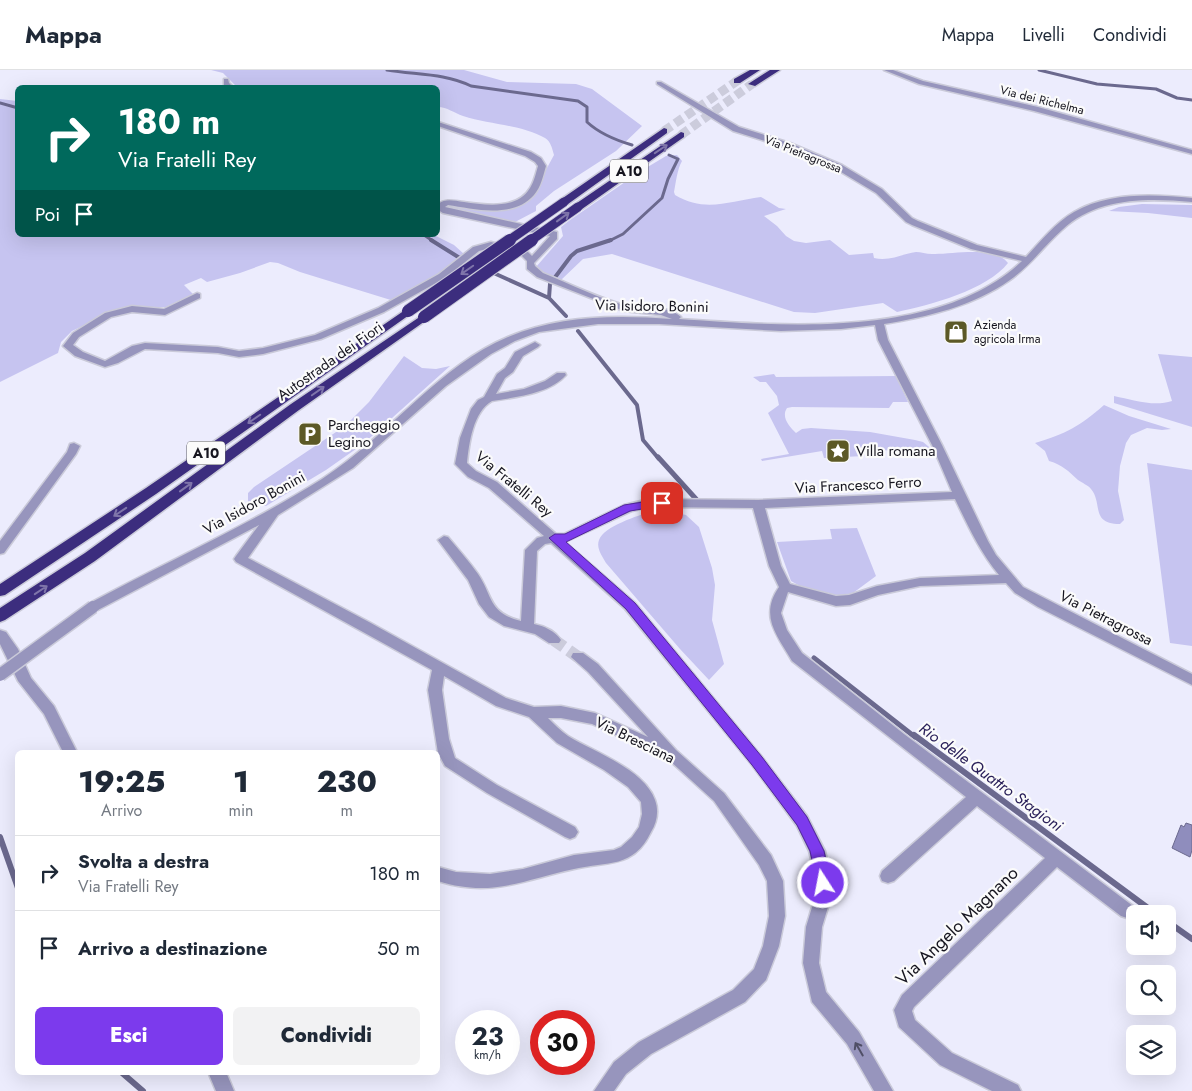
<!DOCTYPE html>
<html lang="it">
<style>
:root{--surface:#fff;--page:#f2f2f3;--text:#1f2937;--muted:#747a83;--line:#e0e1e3;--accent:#7c3aed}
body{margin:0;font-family:Jost,sans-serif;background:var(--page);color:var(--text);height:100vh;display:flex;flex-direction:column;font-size:19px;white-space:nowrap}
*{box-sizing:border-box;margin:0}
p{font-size:16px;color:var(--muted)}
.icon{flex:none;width:28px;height:28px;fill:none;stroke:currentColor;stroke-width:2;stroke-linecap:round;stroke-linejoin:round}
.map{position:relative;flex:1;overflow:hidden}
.panel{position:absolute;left:15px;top:680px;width:425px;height:325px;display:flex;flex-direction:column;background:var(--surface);border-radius:8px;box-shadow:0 5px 20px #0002}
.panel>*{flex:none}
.hud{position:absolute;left:15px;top:15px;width:425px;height:152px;border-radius:8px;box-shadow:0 5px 20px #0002;background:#00695c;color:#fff;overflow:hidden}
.buttons{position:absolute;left:1126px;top:835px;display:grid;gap:10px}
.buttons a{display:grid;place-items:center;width:50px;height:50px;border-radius:8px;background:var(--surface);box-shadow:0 5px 20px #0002;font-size:25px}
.speed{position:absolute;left:455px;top:940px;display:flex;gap:10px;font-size:25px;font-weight:700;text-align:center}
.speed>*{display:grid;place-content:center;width:65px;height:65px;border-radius:50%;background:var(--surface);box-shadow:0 5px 20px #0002;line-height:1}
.speed small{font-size:12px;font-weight:400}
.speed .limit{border:8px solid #d22;background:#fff;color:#111}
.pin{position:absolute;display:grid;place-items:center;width:42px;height:42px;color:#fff;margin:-21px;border-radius:10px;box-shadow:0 2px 8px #0006}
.me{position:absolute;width:55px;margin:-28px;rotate:349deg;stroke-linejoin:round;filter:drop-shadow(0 0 4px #0008)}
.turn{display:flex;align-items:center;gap:18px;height:105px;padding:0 20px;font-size:22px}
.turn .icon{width:65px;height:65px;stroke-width:2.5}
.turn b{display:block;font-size:35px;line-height:42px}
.then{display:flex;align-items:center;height:48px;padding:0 20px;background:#0003;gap:10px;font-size:19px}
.eta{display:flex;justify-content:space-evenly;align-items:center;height:85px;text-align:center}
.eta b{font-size:30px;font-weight:800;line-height:35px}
.cta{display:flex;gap:10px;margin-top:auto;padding:10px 20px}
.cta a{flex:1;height:58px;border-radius:8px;background:var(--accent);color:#fff;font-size:20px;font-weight:800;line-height:58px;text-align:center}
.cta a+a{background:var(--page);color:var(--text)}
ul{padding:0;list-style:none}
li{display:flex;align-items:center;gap:15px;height:75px;padding:0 20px;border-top:1px solid var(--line)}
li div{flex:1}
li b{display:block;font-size:19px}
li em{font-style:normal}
header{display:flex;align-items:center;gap:30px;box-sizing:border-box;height:70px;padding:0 25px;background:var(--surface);border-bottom:1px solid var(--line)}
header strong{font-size:24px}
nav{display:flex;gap:28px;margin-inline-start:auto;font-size:18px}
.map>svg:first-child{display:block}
.green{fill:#c6c4f0}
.water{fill:#8f8dbd;stroke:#6b698e}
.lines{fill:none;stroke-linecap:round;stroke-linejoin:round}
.stream-far3{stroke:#6b698e;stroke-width:3}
.stream-far2{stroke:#6b698e;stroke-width:4}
.stream-far1{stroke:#6b698e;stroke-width:5}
.stream{stroke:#6b698e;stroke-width:6}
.minor-tunnel{stroke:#ccccdc;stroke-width:12;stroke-dasharray:12 6;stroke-linecap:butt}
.highway-tunnel{stroke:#ccccdc;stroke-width:9;stroke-dasharray:9 4.5;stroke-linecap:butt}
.minor-casing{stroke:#cacad9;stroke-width:3}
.highway-casing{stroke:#cacad9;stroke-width:3}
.minor{fill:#9795bd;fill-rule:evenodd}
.highway{fill:#3c2d7e;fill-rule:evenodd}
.minor-bridge-casing{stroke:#cacad9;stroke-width:15;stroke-linecap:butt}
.highway-bridge-far1-casing{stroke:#cacad9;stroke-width:11;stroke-linecap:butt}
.highway-bridge-casing{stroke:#cacad9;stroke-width:14;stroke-linecap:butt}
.minor-bridge{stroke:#9795bd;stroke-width:12}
.highway-bridge-far1{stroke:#3c2d7e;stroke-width:9}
.highway-bridge{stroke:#3c2d7e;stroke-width:12}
.oneway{stroke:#7f75aa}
.oneway2{stroke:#504f66}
.route{fill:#7c3aed;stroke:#51269a}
.labels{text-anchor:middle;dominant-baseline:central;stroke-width:4.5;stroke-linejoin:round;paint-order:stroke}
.far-street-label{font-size:12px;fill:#16151f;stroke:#fbfbfb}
.far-poi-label{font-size:12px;fill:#16151f;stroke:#fbfbfb;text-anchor:start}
.shield{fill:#fbfbfb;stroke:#5b5a61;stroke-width:1}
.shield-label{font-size:14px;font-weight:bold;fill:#16151f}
.street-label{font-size:15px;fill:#16151f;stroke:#fbfbfb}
.poi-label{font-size:15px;fill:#16151f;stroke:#fbfbfb;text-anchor:start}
.water-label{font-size:16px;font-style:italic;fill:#2a205a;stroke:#fbfbfb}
.near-street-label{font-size:18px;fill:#16151f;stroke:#fbfbfb}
</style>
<header>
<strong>Mappa</strong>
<nav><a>Mappa</a><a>Livelli</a><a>Condividi</a></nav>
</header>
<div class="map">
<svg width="1192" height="1021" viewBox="0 0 1192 1021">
<rect width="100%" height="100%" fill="#ececfd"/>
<!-- green -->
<path class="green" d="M211 0H464L507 12 576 14 592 19 642 56 616 81 554 121 536 136V141L515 152 453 140 446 136 451 135 513 138 523 133 534 122 554 85C552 78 551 72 545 68 520 54 490 55 463 46 454 43 447 37 438 37V18L242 17 236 16 223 3Z
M0 29 17 31 18 165H434L454 175 464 184 433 209 394 231 300 202 278 193 270 192 240 203 207 212 201 208 184 215 193 224 166 237H123L72 261 61 272 58 283 0 312Z
M677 85 682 91C677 100 676 112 674 122L675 125C705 143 730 131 761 127L779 138 786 139 764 146 777 156 786 166 794 171 806 173 830 170 849 185 873 183 874 188C889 192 901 184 916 182 921 182 926 184 932 184 951 185 994 175 1008 193 987 220 930 235 897 242L883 233 815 243 794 242 612 184 583 189 561 210 540 202 536 197 563 166 561 157 570 150 641 101 666 86Z
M1142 134 1192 135V148L1148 143 1109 141 1119 137Z
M1158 284 1192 287V357L1114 333V326C1133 330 1154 337 1172 331Z
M404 286 422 298 436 299 450 296 363 374 326 400 266 436H253L248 433V423L254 417 345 356 369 332Z
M774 304 776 307 896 306 908 332H893L889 338 792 337 787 338C781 347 789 356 796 363L802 359 811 358 870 362 915 370 923 372 934 381 863 380 864 386 824 388 822 381 762 391 761 389 789 384 768 343 779 335 777 326 766 312H760L753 307Z
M1104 335 1129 346 1171 359 1162 360 1147 358 1131 365 1126 373 1120 396 1118 421 1124 450 1120 454C1090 454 1103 433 1091 419 1088 415 1082 413 1078 410 1068 401 1063 395 1049 391L1045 381 1035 373C1067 363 1079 357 1104 335Z
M1147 393 1192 400V576L1170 573Z
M652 441 670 442 686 445 699 457 712 498 715 515 712 550 724 594 709 610 680 579 606 493C602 486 596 478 599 470 604 456 638 446 652 441Z
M857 458 876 506 853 523 839 527 800 516 791 511 777 472 832 469 830 459Z"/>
<!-- water -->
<path class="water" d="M1186 753 1192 755V780L1190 787 1172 778 1181 755 1184 757Z"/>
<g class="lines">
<!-- stream-far3 -->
<path class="stream-far3" d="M387 0C416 5 444 3 471 16L578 31 587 37V52C600 64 615 70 632 75
M1039 0 1097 14 1156 19 1177 28 1192 30
M0 33 18 38
M424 165 433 171
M609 171 623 164 662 128 668 109 678 89 669 85"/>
<!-- stream-far2 -->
<path class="stream-far2" d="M431 170 463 190
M476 195 549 228 566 246
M549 228 550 214 571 186 577 181 611 170
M578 261 637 335 643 370 659 389"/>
<!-- stream-far1 -->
<path class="stream-far1" d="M658 387 696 429
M814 588 915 667"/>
<!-- stream -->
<path class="stream" d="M914 665 1156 844
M0 767 18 818
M1168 852 1192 869
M121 1002 143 1021"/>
<!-- minor-tunnel -->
<path class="minor-tunnel" d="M554 570 578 587"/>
<!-- highway-tunnel -->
<path class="highway-tunnel" d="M664 61 737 11
M681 65 752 14"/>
<!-- minor casing -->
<g class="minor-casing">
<path id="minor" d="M884 0H893L923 11 1038 37 1192 80V84L1034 41 919 14Z
M224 9H228L229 13 234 18H226L224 15Z
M657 12H661L739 57 790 73 842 95 882 119 912 148 918 151 977 175 1026 187C1041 171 1055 153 1074 142 1108 122 1154 124 1192 128V132C1147 128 1097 127 1062 160 1044 176 1030 196 1010 210 974 236 927 247 884 254L888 270 942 375 988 471 996 485 1023 517 1192 604V615L1038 537 1015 523 1006 513 920 516 878 525 850 535 836 536 788 522 781 543 787 560 802 583 904 664 1133 836 1135 841 1133 846 1127 848 1121 846 1057 797 914 937 912 941 915 950 952 983 1018 1015 1021 1021H992L940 995 899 957 894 940 902 925 1045 788 977 736 894 811 888 813 882 811 880 806 882 801 966 727 792 591C777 565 759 546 779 517L769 496 753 438 649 437 632 441 565 472 635 533 762 687 807 746 825 781 830 802 832 824 822 857 819 893 826 922 859 962 893 1021H874L847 974 812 932 803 893 806 857 816 824 814 802 809 781 797 756 752 695 625 539 551 473 545 474 537 481 534 554C544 556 555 561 561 570L559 573H549L535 564 504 556 489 547 479 534 468 510 438 470 444 466 448 467C458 479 469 491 478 504 493 526 488 543 521 551L525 480 537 468 544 466 489 418 468 407 455 394 460 368 471 339 478 330 484 327 497 304 505 298 515 282 535 272 540 275 538 277 523 286 513 302 505 308 496 324 524 319 545 311 557 303H565L566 305C549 324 516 327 492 331 473 342 469 373 467 393L476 401 497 412 556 464H564L624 435 649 429 758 430 952 422 932 375 878 270 875 255 841 259 781 261 659 254H598L539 262 515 271 491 284 446 316 353 398 278 445 248 488 369 552 506 628 534 637 561 636 595 643 648 667 588 602 571 587 573 583H583L598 594 676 680 724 723 771 785 783 811 785 846 779 876 766 910 745 932 651 984 626 1004 614 1021H594L614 992 639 972 733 920 754 899 763 876 769 846 767 811 759 795 714 731 669 690 592 654 561 648H548C554 654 561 661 568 666 594 682 644 699 655 730 659 741 657 752 651 762 633 799 608 791 574 799 523 810 491 828 438 811V797L456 802 490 804 523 799 574 785 614 780 621 777 632 767 639 757 642 744 641 732 628 717 604 700 557 673 529 647 496 636 444 606 442 620 449 669 455 688 497 715 575 757 578 762 575 767 570 769 565 767 487 723 445 696 438 683 428 620 432 600 236 492 234 489 236 486 259 455 98 540H88L87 537 88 534C166 492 247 456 322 409 357 386 387 357 418 329 445 305 474 281 508 267 559 245 617 245 672 249L661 245 624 241 537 207 527 199V191L522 186 491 178 479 181 445 208 384 242 321 269 263 284 239 287 218 283 145 279 118 293 105 297 75 286 63 276 73 263 105 243 132 236 164 239 197 223 200 224V228L165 245 132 242 111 247 79 267 73 275 83 282 105 291 132 276 145 273 218 277 239 281 263 278 315 265 378 238 439 204 473 177 491 172 528 182 532 186 550 166 443 143 438 140V134C446 128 454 131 464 132 485 135 517 140 530 118 534 112 536 103 538 96L535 92 525 86 438 56V52L531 82 541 88 546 96C543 106 541 117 534 125 513 149 474 139 448 135L445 137 557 162V169L534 193 535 196 543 203C570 214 600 229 628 236 645 240 667 234 681 247L679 249C783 256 940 269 1022 191L971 179 912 155 906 152 876 123 836 99 784 77 733 61 657 14ZM955 429C968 456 980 482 999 505L920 508 877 516 849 525 836 526 790 514 781 496 765 438Z
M74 373 80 376 76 384 4 483 0 484V471L67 382 70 374Z
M0 560 6 562 18 579 31 608 54 636 77 682H63L44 644 18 611 0 574Z
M208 1002H226L234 1021H216Z"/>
</g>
<!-- highway casing -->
<g class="highway-casing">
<path id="highway" d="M750 0H760L740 13H734V9Z
M770 0H780L755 16 748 14Z
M664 58 667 59V63L568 134H560V130Z
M681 62 684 63V67L582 139H574V135Z
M408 238 412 239 414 241 412 243 156 424 5 525 0 526V514L146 418Z
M424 244 428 245 430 247 428 249 299 340 95 491 5 550 0 552V538L85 483 291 334Z"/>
</g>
<!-- minor -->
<use href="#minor" class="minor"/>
<!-- highway -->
<use href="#highway" class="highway"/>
<!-- minor-bridge casing -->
<g class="minor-bridge-casing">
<path id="minor-bridge" d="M0 605 93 537"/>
</g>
<!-- highway-bridge-far1 casing -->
<g class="highway-bridge-far1-casing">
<path id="highway-bridge-far1" d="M508 171 564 132
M530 171 578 137"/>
</g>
<!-- highway-bridge casing -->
<g class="highway-bridge-casing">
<path id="highway-bridge" d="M408 241 510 170
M424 247 532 170"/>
</g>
<!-- minor-bridge -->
<use href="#minor-bridge" class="minor-bridge"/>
<!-- highway-bridge-far1 -->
<use href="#highway-bridge-far1" class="highway-bridge-far1"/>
<!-- highway-bridge -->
<use href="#highway-bridge" class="highway-bridge"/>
</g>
<!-- one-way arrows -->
<defs><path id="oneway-shaft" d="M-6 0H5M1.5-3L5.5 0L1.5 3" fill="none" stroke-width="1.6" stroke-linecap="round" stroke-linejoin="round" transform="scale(1.25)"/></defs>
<g class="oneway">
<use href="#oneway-shaft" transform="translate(661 79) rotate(-34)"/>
<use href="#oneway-shaft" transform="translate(563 147) rotate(-36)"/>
<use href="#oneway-shaft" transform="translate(467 200) rotate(145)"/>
<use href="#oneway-shaft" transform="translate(318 321) rotate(-35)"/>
<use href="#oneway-shaft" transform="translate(254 349) rotate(145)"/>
<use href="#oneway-shaft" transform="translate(186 417) rotate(-36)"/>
<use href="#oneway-shaft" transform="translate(120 442) rotate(146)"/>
<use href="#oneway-shaft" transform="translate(41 520) rotate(-34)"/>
</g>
<use class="oneway2" href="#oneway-shaft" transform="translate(859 979) rotate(-120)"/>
<!-- route -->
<path class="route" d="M662 429 667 433 666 435 630 441 566 472 635 533 762 687 807 747 824 781 831 813 828 818 823 819 818 818 810 781 797 755 752 695 626 539 549 468 555 464H565L624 435Z"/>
<!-- icons -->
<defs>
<g id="shop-square" transform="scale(1.25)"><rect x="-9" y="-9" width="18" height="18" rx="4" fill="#5c5926" stroke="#fbfbfb"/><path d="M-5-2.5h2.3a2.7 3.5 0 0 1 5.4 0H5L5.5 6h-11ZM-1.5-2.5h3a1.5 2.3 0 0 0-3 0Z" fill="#fff"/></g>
<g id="parking-square" transform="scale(1.25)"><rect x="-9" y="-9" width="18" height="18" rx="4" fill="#5c5926" stroke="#fbfbfb"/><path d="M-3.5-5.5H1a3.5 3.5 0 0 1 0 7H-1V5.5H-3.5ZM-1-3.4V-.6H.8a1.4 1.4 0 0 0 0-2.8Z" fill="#fff"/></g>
<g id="sight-square" transform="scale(1.25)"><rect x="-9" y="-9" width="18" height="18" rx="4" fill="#5c5926" stroke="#fbfbfb"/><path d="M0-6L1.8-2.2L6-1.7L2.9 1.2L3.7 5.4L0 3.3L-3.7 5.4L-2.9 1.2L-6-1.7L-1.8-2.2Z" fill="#fff"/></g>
</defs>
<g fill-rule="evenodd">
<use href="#shop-square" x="956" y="262"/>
<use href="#parking-square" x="310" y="364"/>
<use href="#sight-square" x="838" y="381"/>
</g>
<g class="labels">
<!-- far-street labels -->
<g class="far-street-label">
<text transform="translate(1042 30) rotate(14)">Via dei Richelma</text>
<text transform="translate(803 84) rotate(22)">Via Pietragrossa</text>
</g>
<!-- far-poi labels -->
<g class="far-poi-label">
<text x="974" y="255">Azienda<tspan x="974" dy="14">agricola Irma</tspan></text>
</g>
<!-- shield labels -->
<g class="shield">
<rect x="610" y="89.5" width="38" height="23" rx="4"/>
<rect x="187" y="371.5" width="38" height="23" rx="4"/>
</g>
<g class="shield-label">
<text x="629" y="101">A10</text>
<text x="206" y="383">A10</text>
</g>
<!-- street labels -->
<g class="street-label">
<text transform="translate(652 236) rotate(1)">Via Isidoro Bonini</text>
<text transform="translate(330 291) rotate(-35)">Autostrada dei Fiori</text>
<text transform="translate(514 414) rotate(39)">Via Fratelli Rey</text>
<text transform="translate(858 415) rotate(-3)">Via Francesco Ferro</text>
<text transform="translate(254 433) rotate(-29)">Via Isidoro Bonini</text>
<text transform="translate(1106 548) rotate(27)">Via Pietragrossa</text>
<text transform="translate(635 670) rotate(26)">Via Bresciana</text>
</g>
<!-- poi labels -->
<g class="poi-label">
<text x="328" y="355">Parcheggio<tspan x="328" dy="17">Legino</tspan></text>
<text x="856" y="381">Villa romana</text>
</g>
<!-- water labels -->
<g class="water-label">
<text transform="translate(991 707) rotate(36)">Rio delle Quattro Stagioni</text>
</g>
<!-- near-street labels -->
<g class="near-street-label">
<text transform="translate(957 856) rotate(-44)">Via Angelo Magnano</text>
</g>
</g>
</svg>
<div class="buttons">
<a><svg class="icon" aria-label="sound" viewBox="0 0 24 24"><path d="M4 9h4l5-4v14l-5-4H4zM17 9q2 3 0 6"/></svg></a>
<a><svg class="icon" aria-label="search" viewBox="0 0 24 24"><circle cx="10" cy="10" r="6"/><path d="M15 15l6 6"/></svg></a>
<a><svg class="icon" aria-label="layers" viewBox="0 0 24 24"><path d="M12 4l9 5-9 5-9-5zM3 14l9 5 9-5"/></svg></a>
</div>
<div class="speed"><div>23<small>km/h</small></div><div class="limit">30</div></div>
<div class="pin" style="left:662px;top:433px;background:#d93025"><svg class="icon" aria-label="arrive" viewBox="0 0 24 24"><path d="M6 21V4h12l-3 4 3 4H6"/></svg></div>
<svg class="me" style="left:823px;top:813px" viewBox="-20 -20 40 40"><circle r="17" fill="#7c3aed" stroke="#fff" stroke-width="3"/><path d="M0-11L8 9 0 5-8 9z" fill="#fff"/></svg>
<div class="hud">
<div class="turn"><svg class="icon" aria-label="right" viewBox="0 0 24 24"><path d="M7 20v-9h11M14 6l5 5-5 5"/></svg><div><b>180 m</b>Via Fratelli Rey</div></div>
<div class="then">Poi<svg class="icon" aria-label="arrive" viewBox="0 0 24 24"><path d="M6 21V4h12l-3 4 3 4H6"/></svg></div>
</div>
<section class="panel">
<div class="eta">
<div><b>19:25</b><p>Arrivo</p></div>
<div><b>1</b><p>min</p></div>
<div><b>230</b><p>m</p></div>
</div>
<ul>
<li><svg class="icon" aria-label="right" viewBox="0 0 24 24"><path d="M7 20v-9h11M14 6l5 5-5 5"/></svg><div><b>Svolta a destra</b><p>Via Fratelli Rey</p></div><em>180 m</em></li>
<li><svg class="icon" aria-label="arrive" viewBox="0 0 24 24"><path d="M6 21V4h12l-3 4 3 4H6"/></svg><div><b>Arrivo a destinazione</b></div><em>50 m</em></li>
</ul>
<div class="cta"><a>Esci</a><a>Condividi</a></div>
</section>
</div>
